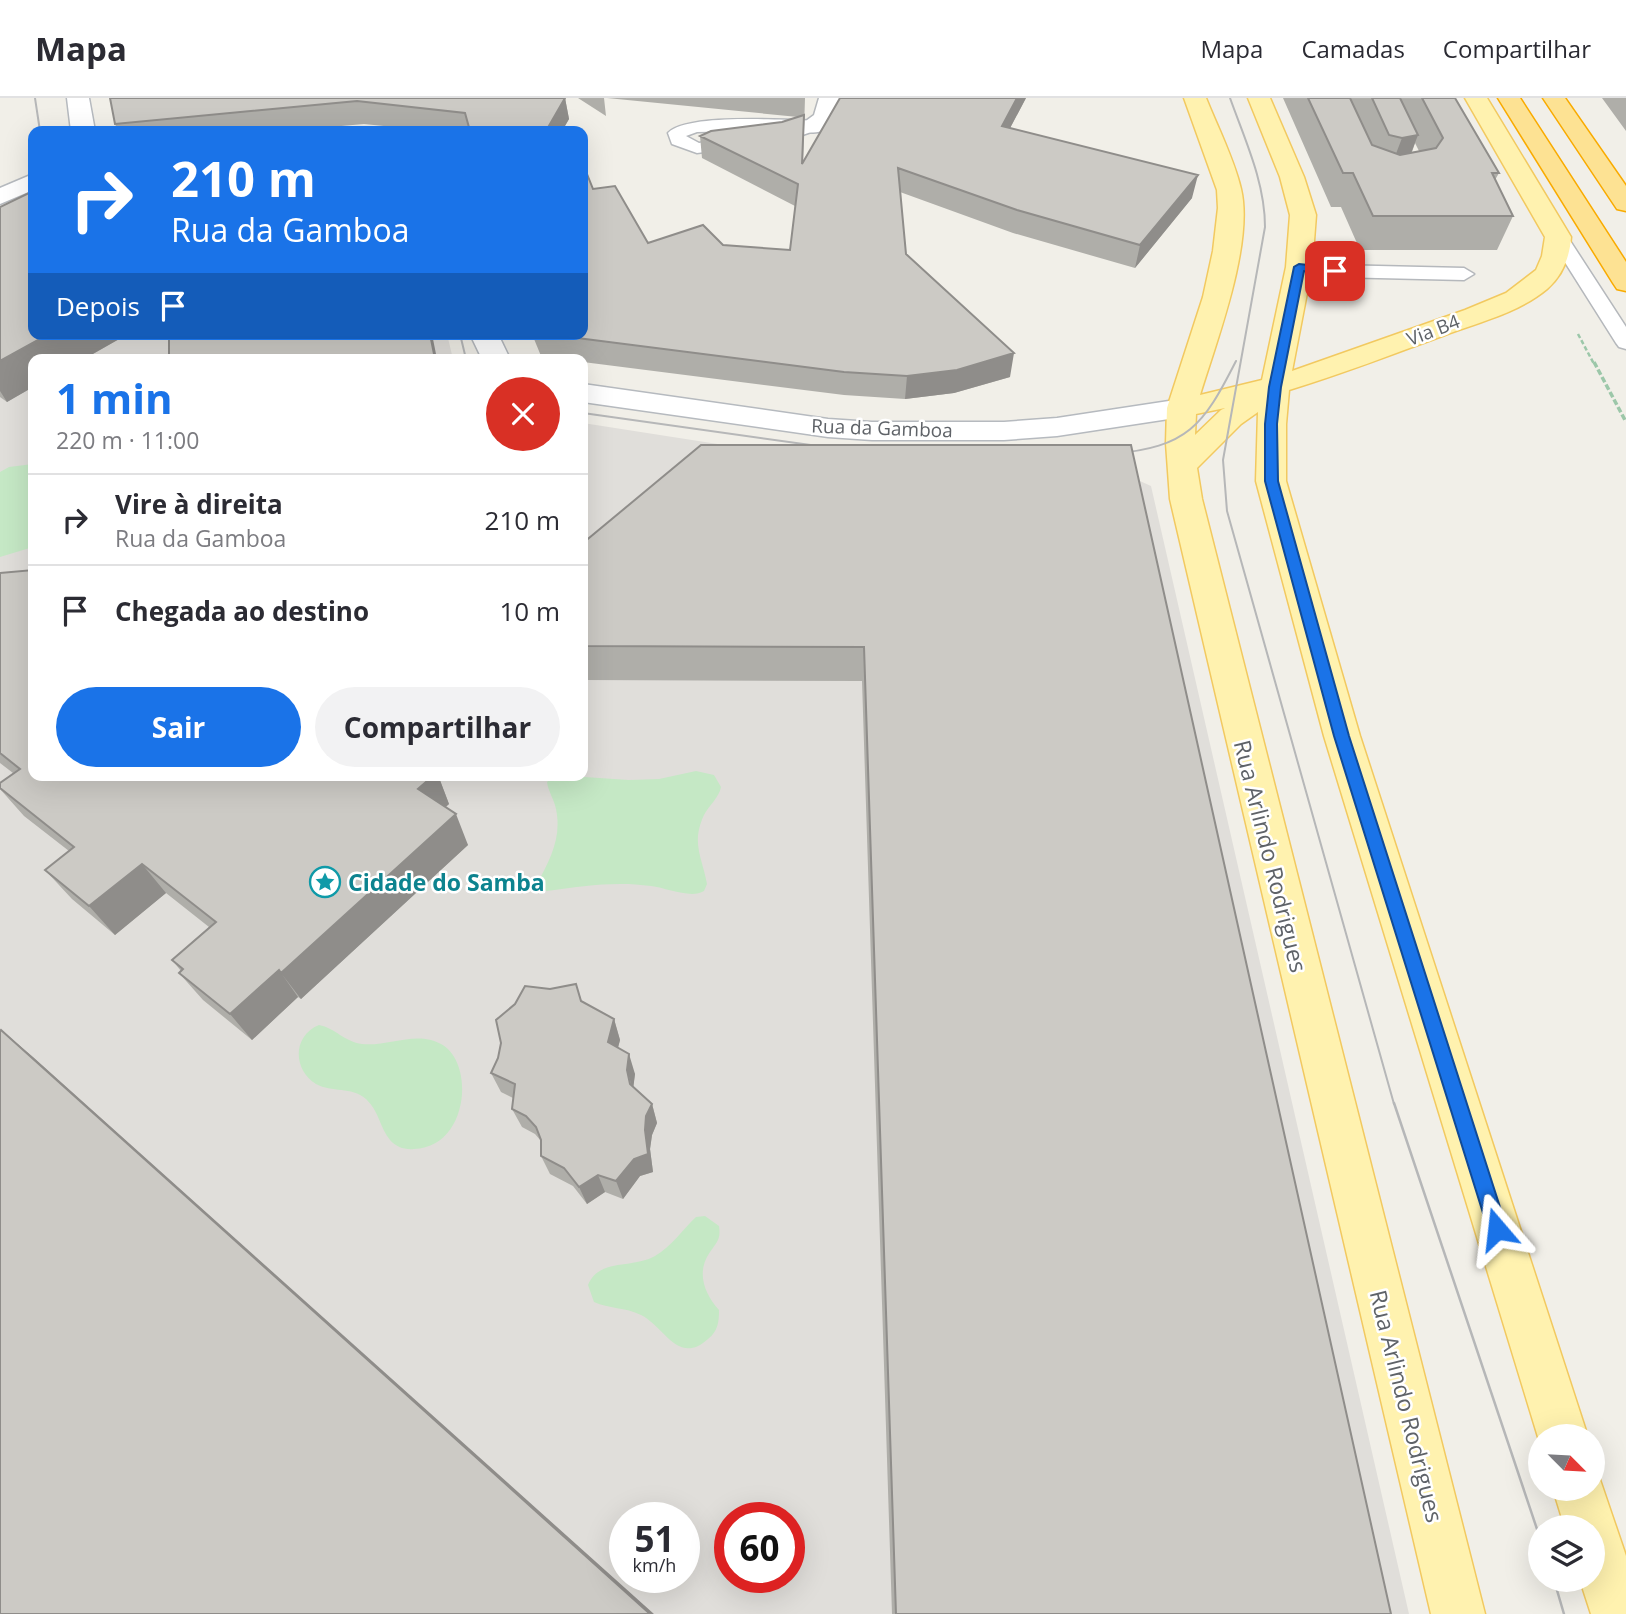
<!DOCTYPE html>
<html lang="pt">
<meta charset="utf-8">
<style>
:root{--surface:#fff;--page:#f2f2f3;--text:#2b2b33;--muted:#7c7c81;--line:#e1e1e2;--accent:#1a73e8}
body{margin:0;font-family:"Open Sans",sans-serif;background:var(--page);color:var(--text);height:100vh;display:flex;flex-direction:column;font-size:26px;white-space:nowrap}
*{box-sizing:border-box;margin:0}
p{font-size:23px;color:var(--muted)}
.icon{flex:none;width:38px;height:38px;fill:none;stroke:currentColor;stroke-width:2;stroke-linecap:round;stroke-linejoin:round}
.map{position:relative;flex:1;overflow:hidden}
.side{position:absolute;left:28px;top:256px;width:560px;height:427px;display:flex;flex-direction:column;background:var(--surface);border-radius:14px;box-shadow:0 7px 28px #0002}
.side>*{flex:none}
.top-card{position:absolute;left:28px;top:28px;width:560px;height:214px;border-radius:14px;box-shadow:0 7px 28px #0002;background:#1a73e8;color:#fff;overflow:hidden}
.needle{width:46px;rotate:114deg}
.tools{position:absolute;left:1528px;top:1326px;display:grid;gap:14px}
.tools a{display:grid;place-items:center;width:77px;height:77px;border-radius:50%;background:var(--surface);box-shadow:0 7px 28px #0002;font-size:35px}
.speed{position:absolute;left:609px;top:1404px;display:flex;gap:14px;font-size:35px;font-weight:700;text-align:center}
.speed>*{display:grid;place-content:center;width:91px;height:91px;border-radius:50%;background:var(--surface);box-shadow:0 7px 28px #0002;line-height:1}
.speed small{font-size:18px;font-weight:400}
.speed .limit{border:10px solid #d22;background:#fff;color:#111}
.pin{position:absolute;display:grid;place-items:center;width:60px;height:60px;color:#fff;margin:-30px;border-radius:14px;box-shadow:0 4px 10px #0006}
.me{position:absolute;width:77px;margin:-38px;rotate:343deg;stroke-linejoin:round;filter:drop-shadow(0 0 5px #0008)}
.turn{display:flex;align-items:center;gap:24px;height:147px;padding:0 28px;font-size:32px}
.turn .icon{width:91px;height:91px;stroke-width:2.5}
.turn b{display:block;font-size:49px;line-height:60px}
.then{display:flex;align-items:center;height:66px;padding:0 28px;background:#0003;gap:14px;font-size:26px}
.round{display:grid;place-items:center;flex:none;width:74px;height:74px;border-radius:37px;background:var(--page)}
.head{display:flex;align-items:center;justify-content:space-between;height:119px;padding:0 28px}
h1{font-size:42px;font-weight:700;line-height:52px;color:var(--accent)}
.primary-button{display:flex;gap:14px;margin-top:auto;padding:14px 28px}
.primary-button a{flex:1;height:80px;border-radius:42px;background:var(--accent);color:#fff;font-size:28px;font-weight:700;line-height:80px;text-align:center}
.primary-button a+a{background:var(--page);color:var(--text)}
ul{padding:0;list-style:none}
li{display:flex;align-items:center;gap:21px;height:91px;padding:0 28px;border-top:2px solid var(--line)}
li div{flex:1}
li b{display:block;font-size:26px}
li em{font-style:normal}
header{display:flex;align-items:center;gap:42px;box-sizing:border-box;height:98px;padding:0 35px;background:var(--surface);border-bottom:2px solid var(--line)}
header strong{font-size:33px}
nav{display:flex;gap:38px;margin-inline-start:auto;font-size:24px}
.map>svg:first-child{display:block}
.industrial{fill:#e0deda;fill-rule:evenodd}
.green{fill:#c5e8c5}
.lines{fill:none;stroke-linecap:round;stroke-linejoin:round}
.lane-casing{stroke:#b5b8bc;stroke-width:3}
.street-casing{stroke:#b5b8bc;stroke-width:3}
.secondary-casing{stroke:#b6babf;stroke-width:3}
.primary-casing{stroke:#f2c960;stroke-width:3}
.highway-casing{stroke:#f9ab00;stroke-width:3}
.path-far1{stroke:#9cc7a9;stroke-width:2.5;stroke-dasharray:4.5 2.5;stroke-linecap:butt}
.path{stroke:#9cc7a9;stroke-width:3.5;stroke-dasharray:6 2.5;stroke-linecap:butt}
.lane{fill:#fff;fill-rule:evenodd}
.street{fill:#fff;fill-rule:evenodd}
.secondary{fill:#fff;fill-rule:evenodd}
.primary{fill:#fff2af;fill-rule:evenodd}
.highway{fill:#fde293;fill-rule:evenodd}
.tram-far1{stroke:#b6b7b8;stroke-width:2}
.tram{stroke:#b6b7b8;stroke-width:2.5}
.wall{fill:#afaea9;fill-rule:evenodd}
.shaded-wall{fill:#8f8d8a}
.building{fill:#cccac5;stroke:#8f8d8a;stroke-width:2}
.route{fill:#1a73e8;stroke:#114b97;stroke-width:2}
.labels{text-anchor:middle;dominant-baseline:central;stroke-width:5;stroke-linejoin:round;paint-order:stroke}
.far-street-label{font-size:19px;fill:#5f6368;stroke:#fff}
.street-label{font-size:23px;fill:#5f6368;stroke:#fff}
.culture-label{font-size:23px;font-weight:bold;fill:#0d838f;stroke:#fff;text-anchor:start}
</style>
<header>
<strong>Mapa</strong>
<nav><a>Mapa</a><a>Camadas</a><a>Compartilhar</a></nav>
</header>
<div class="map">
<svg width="1626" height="1516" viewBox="0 0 1626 1516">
<rect width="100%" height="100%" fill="#f1efe8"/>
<!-- industrial -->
<path class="industrial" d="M0 138 33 236H447L453 261H33V677H583V325L801 359 1131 379 1151 388 1409 1516H0ZM625 1419H684V1479H625ZM730 1419H789V1479H730Z"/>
<!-- green -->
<path class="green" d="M33 366V449L0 459V374L9 369Z
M696 673 714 677 721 689C719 700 709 707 704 717 691 745 702 759 707 786L704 793C691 801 667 790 651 788 616 783 582 788 547 793L537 790V786C550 761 562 740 556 711 554 701 548 693 547 684L555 677 629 682 659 681Z
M319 927C335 930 345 944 362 946 387 949 417 932 441 946 476 965 468 1050 414 1051 405 1052 396 1049 390 1042 380 1030 379 1013 366 1001 351 988 332 995 316 986 293 972 292 938 319 927Z
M705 1118 719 1128C721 1141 717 1144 710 1154 696 1174 704 1195 719 1212 719 1224 718 1233 708 1241 678 1268 665 1229 641 1217 625 1209 609 1211 594 1204L588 1187C599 1160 632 1171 655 1158 672 1148 682 1132 696 1119Z"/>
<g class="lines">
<!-- lane casing -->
<g class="lane-casing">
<path id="lane" d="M803 22 817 24 819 28 817 32 782 44 697 55 672 46 668 35C686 16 775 22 803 22ZM784 32 699 45 686 38 697 34Z
M1558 133 1565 135 1626 229V251L1619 249 1616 245 1549 139Z
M1299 163 1335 167 1464 170 1474 176 1464 182 1335 179 1292 173 1289 169Z"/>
</g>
<!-- street casing -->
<g class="street-casing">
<path id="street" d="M819 0H841C837 21 829 40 803 33L799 28 814 17Z"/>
</g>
<!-- secondary casing -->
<g class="secondary-casing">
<path id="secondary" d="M67 0H89L95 33H71Z
M33 76V92L0 106V90Z
M470 236H498L510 261H482Z
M583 286 828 321 872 324H1004L1057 320 1182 301 1192 304 1197 310 1192 316 1182 319 1057 338 1004 342H872L828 339 583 304Z"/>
</g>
<!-- primary casing -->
<g class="primary-casing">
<path id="primary" d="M1184 0H1206C1218 30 1234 61 1241 91 1254 146 1216 244 1200 297L1262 282 1286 169 1290 117 1280 79 1248 0H1270L1304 79 1316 117 1312 169 1292 273 1465 212 1506 195 1536 172 1542 158 1545 139 1465 0H1487L1571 139C1570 159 1562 178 1547 191 1518 215 1480 224 1445 237 1393 256 1342 276 1289 292L1286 326V383L1360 638 1588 1339H1540V1345L1538 1339 1324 638 1256 383 1258 314 1241 326 1197 370 1202 401 1485 1516H1431L1170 401 1166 345 1167 310 1203 199 1213 153 1218 110 1217 92ZM1225 310 1221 312 1195 337 1196 316Z
M1592 1371 1597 1373 1626 1458V1516H1591L1580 1482H1592V1430H1565L1553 1391H1592Z"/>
</g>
<!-- highway casing -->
<g class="highway-casing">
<path id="highway" d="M1498 0H1520L1626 164V193L1617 191 1613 185Z
M1543 0H1565L1626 88V113L1617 111Z"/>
</g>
<!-- path-far1 -->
<path class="path-far1" d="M1578 236 1594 266"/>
<!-- path -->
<path class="path" d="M1594 264 1626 324"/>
<!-- lane -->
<use href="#lane" class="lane"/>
<!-- street -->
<use href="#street" class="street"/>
<!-- secondary -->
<use href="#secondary" class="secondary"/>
<!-- primary -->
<use href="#primary" class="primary"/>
<!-- highway -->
<use href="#highway" class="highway"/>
<!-- tram-far1 -->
<path class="tram-far1" d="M35 0 40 33
M1230 0C1245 42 1265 84 1265 129L1223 362 1227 413 1394 1006
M460 236 466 261
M583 315 825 349
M1112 356C1188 349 1203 328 1236 263"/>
<!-- tram -->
<path class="tram" d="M1394 1005 1540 1440
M1554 1482 1564 1516"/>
</g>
<!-- wall -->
<path class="wall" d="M110 0H565L569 21 562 33H433L364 26 285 33H118L115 26Z
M578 0H604L606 18Z
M607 0H805L803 64 1026 0 1010 30 1192 100 1135 170 1013 135 900 94 906 156 1010 279 954 295 905 301 844 297 583 264V261H561L541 258 532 236H583L593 91 648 145 723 147 790 152 795 108 702 60 700 38 782 24 798 19Z
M1283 0H1455L1499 75 1495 82 1513 118 1497 152H1360L1341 109H1331ZM1415 45 1419 53 1412 54Z
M1602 0H1626V33Z
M0 109 33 236H128L84 261H33V289L7 304 0 299Z
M1131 347 1391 1516H892L862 583 583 582V445Z
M0 475 33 677H438L449 706 445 709 468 747 301 901 298 899 252 942 203 902 179 875 181 873 172 862 209 829 166 795 115 837 72 801 45 772 69 753 24 718 0 691V685L13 675 0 665Z
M576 886 582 904 614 921 620 942 618 950 635 976 633 989 652 1006 657 1025 652 1037 650 1051 653 1074 640 1078 623 1101 605 1094 587 1106 573 1088 550 1076 541 1058V1043L535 1036 522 1029 512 1011 513 1000 501 994 491 975 550 891Z"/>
<!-- shaded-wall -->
<path class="shaded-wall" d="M565 0 569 21 562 33H546Z
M1017 0H1026L999 51 1002 28Z
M1418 37 1405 71 1389 74 1402 40Z
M1198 77 1192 100 1135 170 1140 147Z
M49 236H128L84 261H33V289L7 304 0 293V263Z
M430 236H432L437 261H435Z
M1014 255 1010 279 954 295 905 301 907 278Z
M434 677H438L449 706 432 722 418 691Z
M456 716 468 747 301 901 281 875Z
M142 766 166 795 115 837 89 808Z
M279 872 298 899 252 942 230 916Z
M614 921 620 942 614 964 608 944Z
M1 932 33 959 654 1516H650Z
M629 956 635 976 633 992 627 972Z
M652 1006 657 1025 652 1037 650 1051 653 1074 640 1078 623 1101 616 1083 645 1032 646 1018Z
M598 1077 605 1094 587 1106 579 1089Z"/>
<!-- building -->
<path class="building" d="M110 0H565L546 33H470L465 15 357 3 115 26Z
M840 0H1017L1002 28 1198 77 1140 147 1017 112 898 70 906 156 1014 255 957 272 907 278 844 274 546 236H583V66L593 91 615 88 648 145 703 127 723 147 790 152 798 86 700 38 711 33 782 24 804 17 802 66Z
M1308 0H1350L1372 47 1400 57 1436 50 1443 40 1422 0H1455L1499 75H1492L1513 118H1373L1353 75H1343Z
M1372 0H1400L1418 37 1402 40 1389 37Z
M33 93V236H49L0 263V109Z
M169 236H430L435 261H169Z
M701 347H1131L1391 1516H896L864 549 583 548V445Z
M33 472V677H434L418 691 456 716 281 875 279 872 230 916 179 875 183 871 172 862 216 824 142 766 89 808 45 772 74 749 0 690V685L20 671 0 655V475Z
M576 886 581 903 614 921 608 944 629 956 627 972 630 986 652 1006 646 1018 645 1032 648 1056 634 1061 616 1083 598 1077 579 1089 564 1070 541 1058V1042L536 1029 526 1018 512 1011 515 986 491 975 498 960 501 945 496 922 515 906 525 888 550 891Z
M1 932 650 1516H0V933Z"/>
<!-- route -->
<path class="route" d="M1299 166 1335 170 1340 173 1335 177 1304 173 1281 289 1277 326 1278 383 1349 638 1507 1131 1504 1138 1497 1141 1490 1138 1488 1131 1334 638 1265 383V326L1269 289 1294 169Z"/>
<!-- icons -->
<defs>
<g id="sight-ring" transform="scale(1.575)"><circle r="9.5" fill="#fff" stroke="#0f9aa8" stroke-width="1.5"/><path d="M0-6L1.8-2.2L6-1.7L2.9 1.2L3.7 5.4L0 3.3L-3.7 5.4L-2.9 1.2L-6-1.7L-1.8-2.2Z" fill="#0f9aa8"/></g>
</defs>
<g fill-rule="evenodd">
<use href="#sight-ring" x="325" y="784"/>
</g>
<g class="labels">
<!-- far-street labels -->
<g class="far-street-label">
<text transform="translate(1433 232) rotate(-21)">Via B4</text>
<text transform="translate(882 330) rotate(2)">Rua da Gamboa</text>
</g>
<!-- street labels -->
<g class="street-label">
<text transform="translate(1271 758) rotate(76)">Rua Arlindo Rodrigues</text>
<text transform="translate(1407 1308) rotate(76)">Rua Arlindo Rodrigues</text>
</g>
<!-- culture labels -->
<g class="culture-label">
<text x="348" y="784">Cidade do Samba</text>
</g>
</g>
</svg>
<div class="tools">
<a><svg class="needle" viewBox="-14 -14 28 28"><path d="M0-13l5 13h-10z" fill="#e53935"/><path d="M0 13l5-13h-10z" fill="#7c7c81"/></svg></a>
<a><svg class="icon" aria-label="layers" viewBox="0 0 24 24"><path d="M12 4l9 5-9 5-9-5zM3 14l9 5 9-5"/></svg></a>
</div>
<div class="speed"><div>51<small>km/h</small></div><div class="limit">60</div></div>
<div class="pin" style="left:1335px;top:173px;background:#d93025"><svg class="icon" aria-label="arrive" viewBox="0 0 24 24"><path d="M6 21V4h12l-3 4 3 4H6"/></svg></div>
<svg class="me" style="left:1497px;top:1131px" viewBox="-20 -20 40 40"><path d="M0-17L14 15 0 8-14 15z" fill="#1a73e8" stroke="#fff" stroke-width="4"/></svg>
<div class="top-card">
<div class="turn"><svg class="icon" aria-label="right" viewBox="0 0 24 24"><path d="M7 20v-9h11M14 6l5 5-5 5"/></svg><div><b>210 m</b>Rua da Gamboa</div></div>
<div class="then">Depois<svg class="icon" aria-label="arrive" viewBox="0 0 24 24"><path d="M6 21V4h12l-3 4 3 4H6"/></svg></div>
</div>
<section class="side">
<div class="head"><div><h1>1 min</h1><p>220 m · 11:00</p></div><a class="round" style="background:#d93025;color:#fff"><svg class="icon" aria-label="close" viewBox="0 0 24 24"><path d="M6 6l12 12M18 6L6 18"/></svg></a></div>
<ul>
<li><svg class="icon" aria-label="right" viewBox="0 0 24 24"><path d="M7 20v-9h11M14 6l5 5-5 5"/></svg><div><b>Vire à direita</b><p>Rua da Gamboa</p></div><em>210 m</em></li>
<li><svg class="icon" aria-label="arrive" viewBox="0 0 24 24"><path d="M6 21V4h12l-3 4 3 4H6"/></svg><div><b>Chegada ao destino</b></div><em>10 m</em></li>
</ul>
<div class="primary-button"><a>Sair</a><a>Compartilhar</a></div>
</section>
</div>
